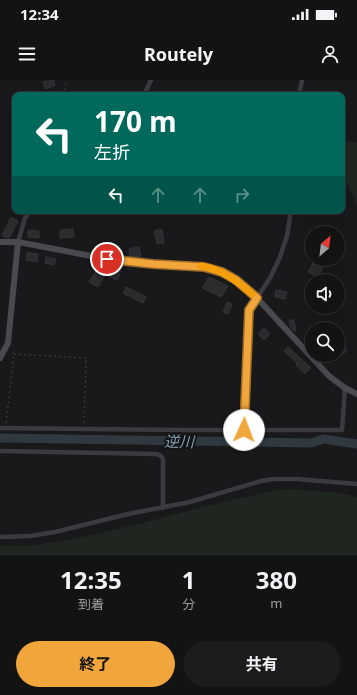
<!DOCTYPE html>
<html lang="ja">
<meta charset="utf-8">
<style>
:root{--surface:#131314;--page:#1c1c1d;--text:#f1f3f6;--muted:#9d9ea0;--line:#323234;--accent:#f1a63b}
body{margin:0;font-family:"Noto Sans","Noto Sans JP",sans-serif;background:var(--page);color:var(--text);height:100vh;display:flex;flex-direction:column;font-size:15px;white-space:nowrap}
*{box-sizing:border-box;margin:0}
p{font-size:13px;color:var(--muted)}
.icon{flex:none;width:22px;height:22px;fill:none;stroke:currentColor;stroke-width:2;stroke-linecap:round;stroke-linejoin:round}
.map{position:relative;height:475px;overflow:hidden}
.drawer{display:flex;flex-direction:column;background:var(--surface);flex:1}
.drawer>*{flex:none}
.hud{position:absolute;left:12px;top:12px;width:333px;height:122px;border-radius:8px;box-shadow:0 4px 16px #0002,0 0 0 1px var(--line);background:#00695c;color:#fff;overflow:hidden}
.needle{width:26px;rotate:28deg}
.tools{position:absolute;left:305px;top:146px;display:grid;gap:8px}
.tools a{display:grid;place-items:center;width:40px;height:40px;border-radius:50%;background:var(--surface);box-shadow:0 4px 16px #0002,0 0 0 1px var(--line);font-size:20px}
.pin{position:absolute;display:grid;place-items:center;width:34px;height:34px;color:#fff;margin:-17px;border:2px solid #fff;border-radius:50%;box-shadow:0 1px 4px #0007}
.me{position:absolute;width:44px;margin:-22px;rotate:2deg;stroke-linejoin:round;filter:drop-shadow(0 0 3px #0008)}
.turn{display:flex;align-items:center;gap:14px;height:84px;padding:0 16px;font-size:18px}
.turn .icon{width:52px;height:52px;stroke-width:2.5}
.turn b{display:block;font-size:28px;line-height:34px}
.lanes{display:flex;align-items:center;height:38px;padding:0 16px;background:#0003;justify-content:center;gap:20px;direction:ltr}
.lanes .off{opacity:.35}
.eta{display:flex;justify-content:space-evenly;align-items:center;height:68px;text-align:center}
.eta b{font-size:24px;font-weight:700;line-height:28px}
.primary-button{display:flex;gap:8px;margin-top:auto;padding:8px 16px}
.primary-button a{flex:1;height:46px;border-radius:24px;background:var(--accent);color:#111;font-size:16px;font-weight:700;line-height:46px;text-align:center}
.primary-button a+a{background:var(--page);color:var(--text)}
.status{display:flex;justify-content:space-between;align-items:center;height:28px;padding:0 20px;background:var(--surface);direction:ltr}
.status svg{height:11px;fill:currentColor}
header{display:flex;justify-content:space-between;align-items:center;height:52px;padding:0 16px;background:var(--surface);font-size:18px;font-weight:700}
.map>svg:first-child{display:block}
.green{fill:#1f261f}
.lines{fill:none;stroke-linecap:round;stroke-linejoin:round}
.river{stroke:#2f393f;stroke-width:9}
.building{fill:#2c2c2f;stroke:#333337}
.path{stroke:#404247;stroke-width:1;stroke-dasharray:2 3;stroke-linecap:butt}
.street{stroke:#3a3b40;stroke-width:4.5}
.secondary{stroke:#484a50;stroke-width:6}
.route-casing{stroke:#9d6c26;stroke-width:10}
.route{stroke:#f1a63b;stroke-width:7}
.slow{stroke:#f59e0b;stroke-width:7}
.labels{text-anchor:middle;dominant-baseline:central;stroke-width:4;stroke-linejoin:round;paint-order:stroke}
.water-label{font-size:15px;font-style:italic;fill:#83a1b5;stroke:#141416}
</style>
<div class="status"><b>12:34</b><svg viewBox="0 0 49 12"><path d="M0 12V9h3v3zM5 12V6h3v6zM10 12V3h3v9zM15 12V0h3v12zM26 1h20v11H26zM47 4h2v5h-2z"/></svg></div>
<header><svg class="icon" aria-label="menu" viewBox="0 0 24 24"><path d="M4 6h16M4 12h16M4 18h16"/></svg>Routely<svg class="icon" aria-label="person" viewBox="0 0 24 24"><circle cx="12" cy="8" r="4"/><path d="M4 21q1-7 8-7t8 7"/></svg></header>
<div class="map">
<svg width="357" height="475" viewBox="0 0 357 475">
<rect width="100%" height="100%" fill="#19191b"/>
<!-- green -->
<path class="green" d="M344 62H357V126L342 91V65Z
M287 409 342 413 357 417V475H0V466C14 466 29 466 43 464 125 452 205 422 287 409Z"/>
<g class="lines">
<!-- river -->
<path class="river" d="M0 358 311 363 324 359 357 364"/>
</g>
<!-- building -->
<path class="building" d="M54 0 55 6 45 9 43 2Z
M11 137 18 141 9 158H7L2 155Z
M73 149 74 157 60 158V150Z
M162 149 164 163 157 164 154 151Z
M28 150 39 151V158L28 157Z
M139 167 141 176 130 177 129 169Z
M27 172 38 174 37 182 26 180Z
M46 177 56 179 54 185 45 183Z
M313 183 323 188 318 197 308 192Z
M112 186 121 190 117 200 108 196Z
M96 191 104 196 98 207 89 202Z
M209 197 228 206 221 217 202 208Z
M126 207 146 217 143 223 123 213Z
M276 210 287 212 285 219 275 217Z
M227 222 232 224 228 234 223 232Z
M289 240H294L296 251H294L290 247Z
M264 248 270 254 264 260 258 254Z
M342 263 347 271 343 274 338 266Z
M288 267 311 288 305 294 296 285 297 283 284 271Z"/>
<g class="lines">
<!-- path -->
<path class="path" d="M65 15 66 0
M14 274 86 278 84 345
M6 343 14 274 11 269"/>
<!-- street -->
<path class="street" d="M144 15 151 0
M299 15 302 0
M18 162 25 138 31 131
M0 348 180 350H342L345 308
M244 350 249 230 270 198 280 177 287 156 291 131
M0 371 157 374 161 376 163 379V428
M0 457 30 456 55 452 128 434 190 422 261 401 273 399H297L357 404"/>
<!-- secondary -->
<path class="secondary" d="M0 162H18L107 179 153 184 204 187 222 192 236 200 257 218 329 296 345 308 357 314
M0 278 8 263 18 162"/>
</g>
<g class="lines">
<!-- route casing -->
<g class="route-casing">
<path id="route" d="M107 179 153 184 204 187 222 192 236 200 257 218 249 230 244 350"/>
</g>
<!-- route -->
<use href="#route" class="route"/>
<!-- slow -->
<path class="slow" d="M201 186C222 189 237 201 252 214"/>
</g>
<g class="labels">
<!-- water labels -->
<g class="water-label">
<text transform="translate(179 361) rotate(1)">逆川</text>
</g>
</g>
</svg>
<div class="tools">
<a><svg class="needle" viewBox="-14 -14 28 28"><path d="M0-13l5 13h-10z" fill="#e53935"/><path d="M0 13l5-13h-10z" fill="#9d9ea0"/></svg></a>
<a><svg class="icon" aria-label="sound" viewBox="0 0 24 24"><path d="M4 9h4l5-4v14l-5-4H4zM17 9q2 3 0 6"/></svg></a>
<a><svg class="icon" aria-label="search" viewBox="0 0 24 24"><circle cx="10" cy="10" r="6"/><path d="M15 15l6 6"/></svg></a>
</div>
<div class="pin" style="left:107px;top:179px;background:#d93025"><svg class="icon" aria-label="arrive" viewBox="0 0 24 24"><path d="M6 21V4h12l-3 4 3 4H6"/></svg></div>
<svg class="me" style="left:244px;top:350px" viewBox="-20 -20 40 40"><circle r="19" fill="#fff"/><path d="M0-13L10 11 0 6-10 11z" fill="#f1a63b"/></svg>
<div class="hud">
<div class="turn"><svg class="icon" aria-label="left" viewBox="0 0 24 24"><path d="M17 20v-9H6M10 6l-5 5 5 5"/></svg><div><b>170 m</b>左折</div></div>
<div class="lanes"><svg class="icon" aria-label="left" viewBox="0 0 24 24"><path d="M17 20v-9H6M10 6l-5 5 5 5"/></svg><svg class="icon off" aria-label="ahead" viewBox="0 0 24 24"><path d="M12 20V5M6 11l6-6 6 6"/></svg><svg class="icon off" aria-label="ahead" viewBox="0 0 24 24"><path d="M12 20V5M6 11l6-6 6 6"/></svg><svg class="icon off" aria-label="right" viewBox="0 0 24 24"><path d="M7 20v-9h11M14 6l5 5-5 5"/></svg></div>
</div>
</div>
<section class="drawer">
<div class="eta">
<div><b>12:35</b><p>到着</p></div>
<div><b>1</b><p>分</p></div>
<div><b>380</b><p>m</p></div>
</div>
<div class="primary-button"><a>終了</a><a>共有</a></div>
</section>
